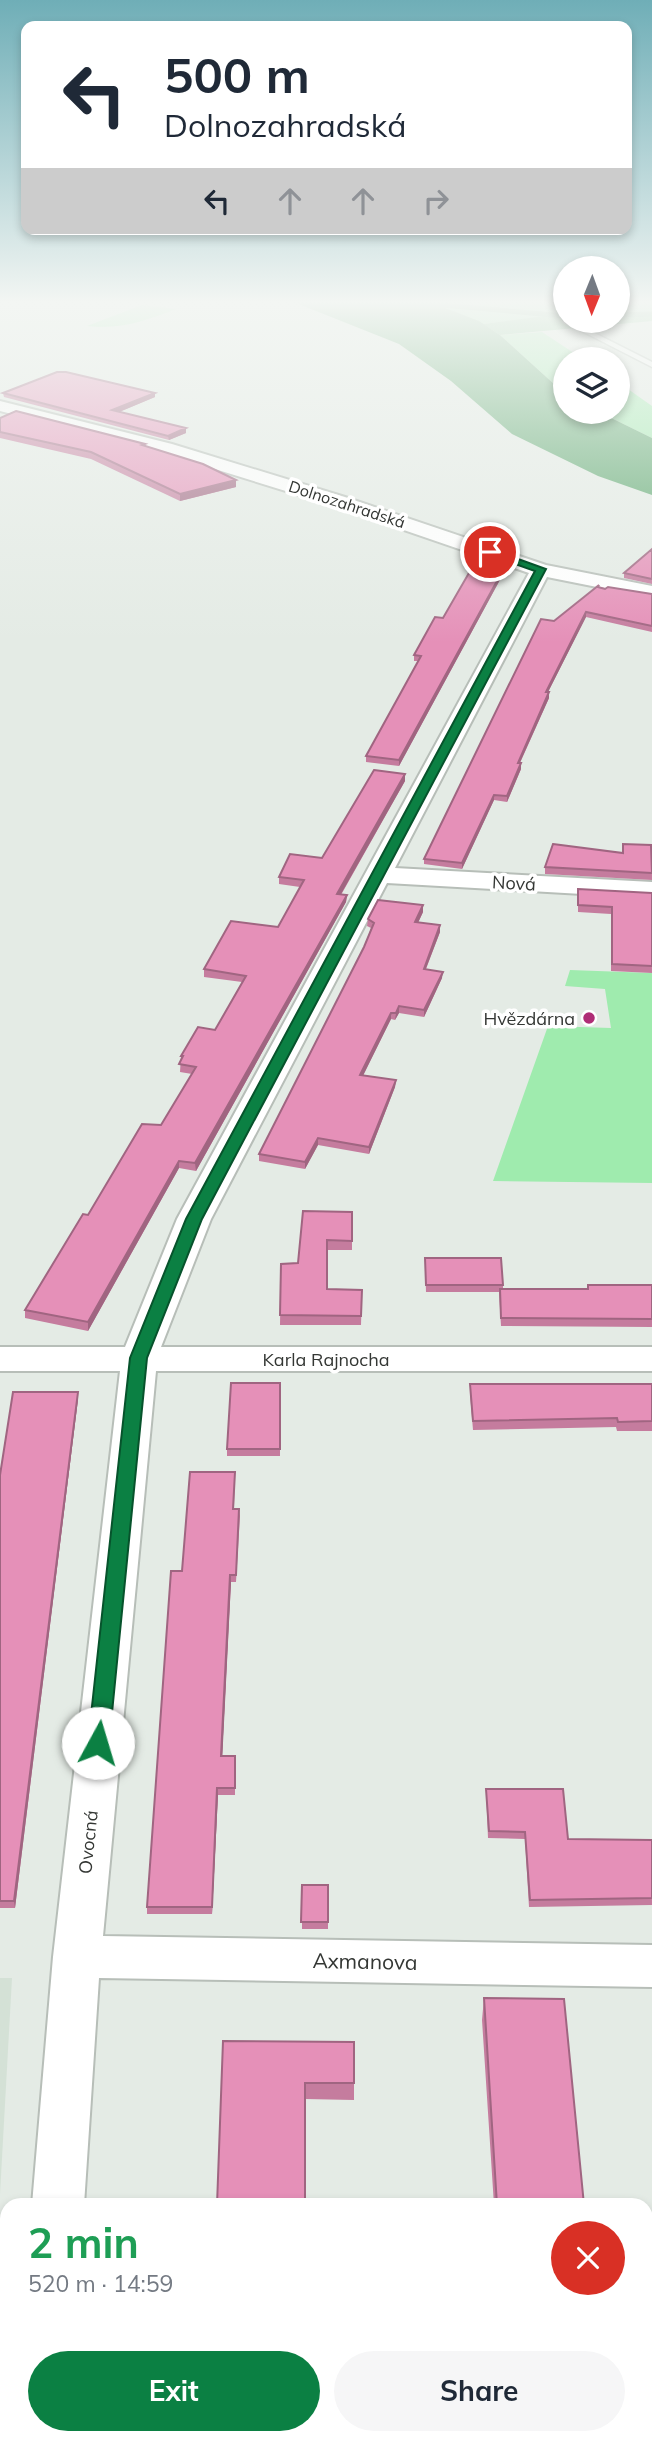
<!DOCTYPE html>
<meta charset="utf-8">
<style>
:root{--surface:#fff;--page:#f6f6f7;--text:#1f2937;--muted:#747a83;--accent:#0b8043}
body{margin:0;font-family:Mulish,sans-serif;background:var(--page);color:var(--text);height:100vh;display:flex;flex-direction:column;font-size:26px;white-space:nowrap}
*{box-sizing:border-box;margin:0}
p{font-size:23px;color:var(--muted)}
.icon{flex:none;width:38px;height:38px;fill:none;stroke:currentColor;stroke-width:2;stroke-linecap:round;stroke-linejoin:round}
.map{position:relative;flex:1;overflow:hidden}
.drawer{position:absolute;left:0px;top:2198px;width:653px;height:247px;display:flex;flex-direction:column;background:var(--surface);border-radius:21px 21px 0 0;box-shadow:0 4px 10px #0003}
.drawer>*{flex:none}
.banner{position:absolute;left:21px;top:21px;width:611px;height:214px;border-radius:14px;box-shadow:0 4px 10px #0003;background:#fff;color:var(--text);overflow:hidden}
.needle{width:46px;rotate:181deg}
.tools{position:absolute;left:553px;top:256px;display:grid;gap:14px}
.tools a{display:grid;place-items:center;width:77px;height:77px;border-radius:50%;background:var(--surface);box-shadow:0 4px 10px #0003;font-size:35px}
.pin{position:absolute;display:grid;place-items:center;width:60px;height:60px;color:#fff;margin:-30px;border:4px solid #fff;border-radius:50%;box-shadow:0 2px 7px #0007}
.me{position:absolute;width:77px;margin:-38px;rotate:6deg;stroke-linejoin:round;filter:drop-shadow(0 0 5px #0008)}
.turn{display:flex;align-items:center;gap:24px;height:147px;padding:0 28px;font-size:32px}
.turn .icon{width:91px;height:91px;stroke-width:2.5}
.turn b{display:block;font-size:49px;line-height:60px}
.lanes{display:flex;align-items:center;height:66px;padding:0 28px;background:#0003;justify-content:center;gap:35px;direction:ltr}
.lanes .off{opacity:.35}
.round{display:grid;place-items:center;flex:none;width:74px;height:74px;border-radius:37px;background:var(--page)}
.headline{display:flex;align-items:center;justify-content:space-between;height:119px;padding:0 28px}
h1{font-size:42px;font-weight:700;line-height:52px;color:#1e9e55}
.button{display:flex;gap:14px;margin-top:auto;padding:14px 28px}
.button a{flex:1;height:80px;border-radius:42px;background:var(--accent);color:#fff;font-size:28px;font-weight:700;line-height:80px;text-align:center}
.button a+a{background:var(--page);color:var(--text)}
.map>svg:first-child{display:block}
.built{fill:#d4e1d6}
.green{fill:#9febae}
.forest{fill:#75c185}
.water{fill:#5ba66d}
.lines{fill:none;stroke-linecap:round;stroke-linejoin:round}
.stream{stroke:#5ba66d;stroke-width:5}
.lane-casing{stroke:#b7beb8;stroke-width:3}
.street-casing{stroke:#b7beb8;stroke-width:4}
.lane{fill:#fff;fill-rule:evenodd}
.street{fill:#fff;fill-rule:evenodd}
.wall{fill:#c57c9e}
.shaded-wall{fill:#a06581}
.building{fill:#e590b8;stroke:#a06581;stroke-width:2}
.route{fill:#0b8043;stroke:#07532c;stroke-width:2}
.poi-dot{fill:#af2d76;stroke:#fff;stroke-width:2.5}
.labels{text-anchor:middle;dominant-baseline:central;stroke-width:7;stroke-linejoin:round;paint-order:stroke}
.far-street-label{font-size:16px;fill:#343734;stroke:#fff}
.street-label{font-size:18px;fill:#343734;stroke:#fff}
.poi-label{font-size:18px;fill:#343734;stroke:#fff;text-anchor:end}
.near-street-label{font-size:21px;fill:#343734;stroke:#fff}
</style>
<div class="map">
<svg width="652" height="2444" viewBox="0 0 652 2444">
<rect width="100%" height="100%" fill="#e4ebe5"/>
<!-- built -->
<path class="built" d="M0 1978H12L0 2194Z"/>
<!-- green -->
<path class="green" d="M427 301H565V314L483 324Z
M618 301H652V313L618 315Z
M142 305 176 309C145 321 120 330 87 326Z
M542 332 583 359H565V394L500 335Z
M618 382 652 406V438L597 411H618Z
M570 970 652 973V1183L493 1181 548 1026 611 1028 605 989 565 986Z"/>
<!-- forest -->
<path class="forest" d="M652 313V321L500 335 483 324 560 314H565V320H618V315Z"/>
<!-- water -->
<path class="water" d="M291 301H427L479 321 500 335 565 394V411H597L652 438V495L598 476 512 434 451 381 399 344Z"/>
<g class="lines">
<!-- stream -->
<path class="stream" d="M420 303 565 316
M618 315 652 314"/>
<!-- lane casing -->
<g class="lane-casing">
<path id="lane" d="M565 318 652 362V367L564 322Z
M535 2438H561V2444H535Z"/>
</g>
<!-- street casing -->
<g class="street-casing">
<path id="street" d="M0 401 172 444 345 497 546 565 652 586V598L547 577 395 868 652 882V898L387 883 211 1219 161 1347H652V1371H156L103 1936 652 1945V1987L99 1978 84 2205H32L53 1957 120 1371H0V1347H125L177 1219 529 573 331 505 160 452 0 411Z
M652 2336V2392L646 2393V2337Z
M7 2374V2430L0 2431V2375Z"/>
</g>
<!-- lane -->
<use href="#lane" class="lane"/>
<!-- street -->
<use href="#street" class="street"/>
</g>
<!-- wall -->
<path class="wall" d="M3 393 155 397 119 412 186 433 169 440 4 397Z
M0 418 145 444V446L236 487 180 501 91 459 0 438Z
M652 549V584L624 578V573Z
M503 570 502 576 399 766 366 762V756L418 661H414V655L443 618Z
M598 587 652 594V632L586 617 548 692H549V698L520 763 521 769 507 802 494 800 462 869 424 864V859L554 621Z
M405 774V781L341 895H347L346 902 196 1171 179 1168 88 1331 25 1318V1310L88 1215 161 1125 192 1074 180 1072 181 1056 215 1030 242 982 204 977V969L278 927 300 887 279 884V877L322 858Z
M623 844 652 856V880L545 874V867L622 853Z
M578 889 652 893V973L611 971V914L578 912Z
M423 912 418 923 440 932 426 969 442 978 424 1017 399 1013 395 1020 391 1019 363 1075 396 1080 395 1087 369 1154 318 1145 305 1169 259 1161V1154L364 947 371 928 367 926 368 919Z
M352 1212V1250H327V1289L362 1290 361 1325H280L281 1264 298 1263Z
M425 1258 503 1285V1289H587L588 1285H652V1327L501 1326 499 1292H426Z
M280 1383V1456H227V1449Z
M470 1384H652V1431H617L616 1427 473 1430 470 1394Z
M78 1399 15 1908H0V1475Z
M235 1472 234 1509H239L240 1516 236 1582H231L222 1756H235V1795H218L212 1914H147V1907Z
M486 1789 568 1839 652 1840V1905L529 1907 525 1839 488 1838Z
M302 1885H328V1929H302Z
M484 1998 584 2205H494L482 2020Z
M223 2041 354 2042V2100L305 2099Z"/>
<!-- shaded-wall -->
<path class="shaded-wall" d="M155 393V397L112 415V410Z
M186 428V433L169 440 168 436Z
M236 480V487L180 501V494Z
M503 570 502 576 399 766V760Z
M586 612V617L545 698 546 692Z
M549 692V698L517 769 518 763Z
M521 763V769L507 802V796Z
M405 774V781L337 901V894Z
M494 795V800L462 869V863Z
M347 895 346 902 196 1171 195 1163Z
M423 905V912L415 929V922Z
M440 925V932L423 976 424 969Z
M443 972 442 978 424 1017V1010Z
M399 1006V1013L395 1020 396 1013Z
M391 1013V1019L360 1082V1075Z
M396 1080 395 1087 369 1154V1147Z
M318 1138V1145L305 1169V1162Z
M179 1161V1168L88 1331V1322Z
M78 1392V1399L15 1908 14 1901Z
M230 1575 231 1582 222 1763 221 1756Z
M217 1788 218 1795 212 1914V1907Z"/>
<!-- building -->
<path class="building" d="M57 372H66L155 393 112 410 186 428 168 436 3 393Z
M16 411 145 444 142 445 203 464 236 480 180 494 91 452 0 432V418Z
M652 549V579L624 573Z
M477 559 503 570 399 760 366 756 421 656 414 655 435 617 443 618Z
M599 585 598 587 605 589 608 587 652 594V626L586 612 546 692H549L518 763H521L507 796 494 795 462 863 424 859 541 619 554 621Z
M374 770 405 774 337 894 347 895 195 1163 179 1161 88 1322 25 1310 83 1214 88 1215 142 1124 161 1125 196 1067 179 1064 183 1056H181L198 1027 215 1030 246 976 204 969 231 921 278 927 304 880 279 877 290 854 322 858Z
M553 844 623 853V844L651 845 652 873 545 867Z
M578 889 652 893V966L612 964V907L578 905Z
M378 900 423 905 415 922 440 925 424 969 443 972 424 1010 399 1006 396 1013H391L360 1075 396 1080 369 1147 318 1138 305 1162 259 1154 364 947 374 923 368 919Z
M303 1211 352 1212V1241L327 1240V1289L362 1290 361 1316 280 1315 281 1264 298 1263Z
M425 1258H501L503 1285H426Z
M588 1285H652V1319L501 1318 500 1289H588Z
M231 1383H280V1449H227Z
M470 1384H652V1421L618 1422 617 1418 473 1421Z
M13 1392H78L14 1901H0V1475Z
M190 1472H235L233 1509H239L236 1575H230L221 1756H235V1788H217L212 1907H147L171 1571H182Z
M486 1789H563L568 1839 652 1840V1898L530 1900 525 1832 489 1831Z
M302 1885H328V1922H301Z
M484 1998 564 1999 584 2205H497Z
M223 2041 354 2042V2083H305V2205H217Z"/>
<!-- sky -->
<linearGradient id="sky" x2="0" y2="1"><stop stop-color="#6faeb7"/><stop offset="0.47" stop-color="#f3f6f3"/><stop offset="1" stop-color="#f3f6f3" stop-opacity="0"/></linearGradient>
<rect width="652" height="643" fill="url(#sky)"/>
<!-- route -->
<path class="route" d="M490 549 546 569 202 1219 147 1358 109 1743 106 1749H91L88 1743 130 1358 186 1219 535 571 487 554Z"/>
<!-- markers -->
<circle class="poi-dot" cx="589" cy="1018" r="7"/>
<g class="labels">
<!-- far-street labels -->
<g class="far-street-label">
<text transform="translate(347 504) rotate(18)">Dolnozahradská</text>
</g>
<!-- street labels -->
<g class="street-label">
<text transform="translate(514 883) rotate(3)">Nová</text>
<text x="326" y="1359">Karla Rajnocha</text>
<text transform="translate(88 1842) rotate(-84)">Ovocná</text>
</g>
<!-- poi labels -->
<g class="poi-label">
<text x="575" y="1018">Hvězdárna</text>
</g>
<!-- near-street labels -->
<g class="near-street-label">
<text transform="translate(365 1961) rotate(1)">Axmanova</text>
</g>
</g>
</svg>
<div class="tools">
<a><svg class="needle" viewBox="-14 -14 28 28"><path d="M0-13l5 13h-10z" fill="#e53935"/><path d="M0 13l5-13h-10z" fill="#747a83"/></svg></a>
<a><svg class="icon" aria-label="layers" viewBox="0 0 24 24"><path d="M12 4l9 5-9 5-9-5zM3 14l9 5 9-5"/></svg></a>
</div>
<div class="pin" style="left:490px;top:552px;background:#d93025"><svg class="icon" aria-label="arrive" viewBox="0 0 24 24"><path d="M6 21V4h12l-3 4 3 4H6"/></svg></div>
<svg class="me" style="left:98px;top:1743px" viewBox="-20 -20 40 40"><circle r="19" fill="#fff"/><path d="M0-13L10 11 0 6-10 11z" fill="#0b8043"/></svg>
<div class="banner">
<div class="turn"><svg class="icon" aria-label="left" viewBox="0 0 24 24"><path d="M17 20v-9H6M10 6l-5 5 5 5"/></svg><div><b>500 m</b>Dolnozahradská</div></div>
<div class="lanes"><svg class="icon" aria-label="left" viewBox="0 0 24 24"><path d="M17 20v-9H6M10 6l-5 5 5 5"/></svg><svg class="icon off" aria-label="ahead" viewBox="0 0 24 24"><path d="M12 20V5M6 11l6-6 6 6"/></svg><svg class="icon off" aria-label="ahead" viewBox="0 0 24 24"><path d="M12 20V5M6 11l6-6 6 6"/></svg><svg class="icon off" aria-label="right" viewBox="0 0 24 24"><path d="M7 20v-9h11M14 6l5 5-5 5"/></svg></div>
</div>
<section class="drawer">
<div class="headline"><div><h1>2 min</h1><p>520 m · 14:59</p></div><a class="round" style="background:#d93025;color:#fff"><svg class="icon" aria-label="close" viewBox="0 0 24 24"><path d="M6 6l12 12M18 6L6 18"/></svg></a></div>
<div class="button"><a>Exit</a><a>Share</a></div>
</section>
</div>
